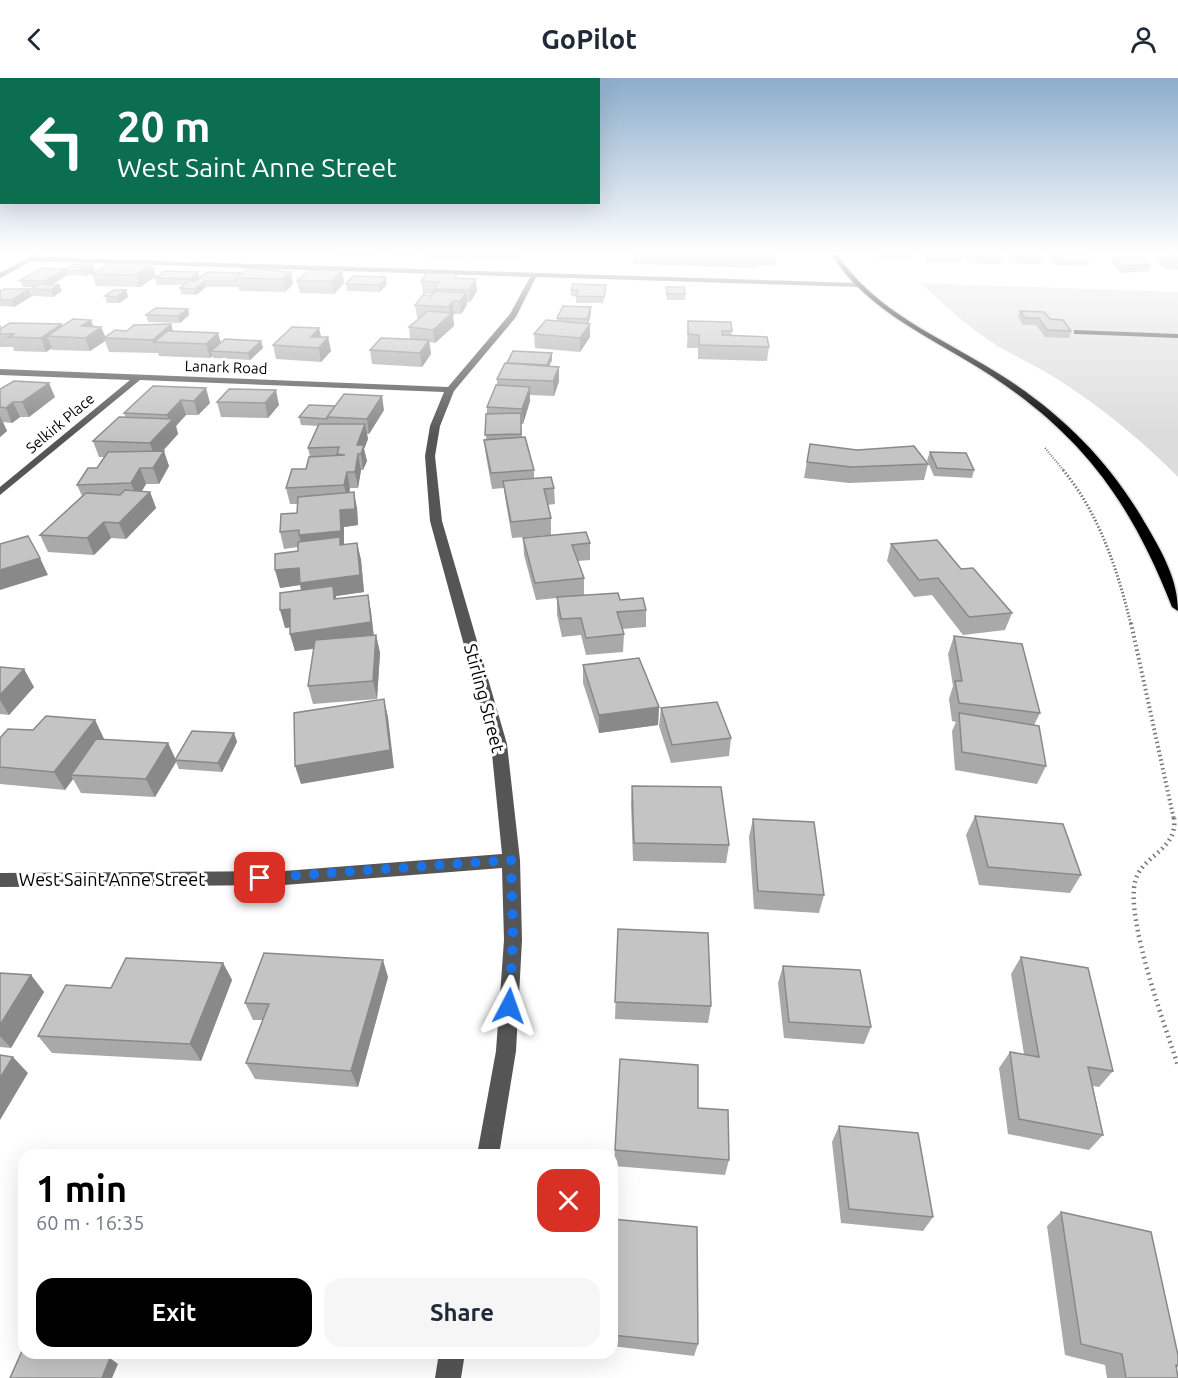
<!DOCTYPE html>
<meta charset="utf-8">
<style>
:root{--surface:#fff;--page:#f6f6f7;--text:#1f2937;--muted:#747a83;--accent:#000}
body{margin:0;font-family:Ubuntu,sans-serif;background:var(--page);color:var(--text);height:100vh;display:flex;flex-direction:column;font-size:22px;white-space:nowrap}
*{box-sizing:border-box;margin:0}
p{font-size:20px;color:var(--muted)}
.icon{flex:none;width:33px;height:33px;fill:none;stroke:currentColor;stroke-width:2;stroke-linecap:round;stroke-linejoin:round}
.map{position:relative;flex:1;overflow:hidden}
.panel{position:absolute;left:18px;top:1071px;width:600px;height:210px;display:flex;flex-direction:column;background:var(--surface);border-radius:18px;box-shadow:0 6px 24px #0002}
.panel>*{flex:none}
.hud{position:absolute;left:0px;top:0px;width:600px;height:126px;box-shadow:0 6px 24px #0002;background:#0b6e4f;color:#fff;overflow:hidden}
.pin{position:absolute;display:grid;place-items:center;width:51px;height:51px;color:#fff;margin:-26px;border-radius:12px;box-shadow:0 3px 9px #0006}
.me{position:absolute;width:66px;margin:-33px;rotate:4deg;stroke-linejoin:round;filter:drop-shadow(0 0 4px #0008)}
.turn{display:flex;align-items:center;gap:21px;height:126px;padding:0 18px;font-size:27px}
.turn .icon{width:78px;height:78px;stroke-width:2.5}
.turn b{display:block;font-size:42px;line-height:51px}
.round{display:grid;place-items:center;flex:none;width:63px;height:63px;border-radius:18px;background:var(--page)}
.overview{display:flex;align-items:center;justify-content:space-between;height:102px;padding:0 18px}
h1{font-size:36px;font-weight:700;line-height:45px;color:var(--accent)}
.action{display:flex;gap:12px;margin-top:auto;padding:12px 18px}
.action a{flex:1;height:69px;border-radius:18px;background:var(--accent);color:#fff;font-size:24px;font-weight:700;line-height:69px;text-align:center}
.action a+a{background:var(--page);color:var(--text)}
header{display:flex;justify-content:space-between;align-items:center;height:78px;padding:0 18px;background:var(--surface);font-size:27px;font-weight:700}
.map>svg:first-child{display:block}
.green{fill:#dcdcdc}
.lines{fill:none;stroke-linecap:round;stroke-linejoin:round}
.major-casing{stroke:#dbdbdb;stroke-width:3}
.path-far3{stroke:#777;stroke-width:2;stroke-dasharray:1 1.5;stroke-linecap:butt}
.path-far2{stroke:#777;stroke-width:3;stroke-dasharray:1.5 2;stroke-linecap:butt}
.path-far1{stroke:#777;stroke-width:4;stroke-dasharray:1.5 3;stroke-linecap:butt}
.path{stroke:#777;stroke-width:4.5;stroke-dasharray:1.5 4;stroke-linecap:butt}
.minor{fill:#555;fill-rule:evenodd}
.major{fill:#000;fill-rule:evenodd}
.wall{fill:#a9a9a9}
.shaded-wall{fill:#898989}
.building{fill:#c4c4c4;stroke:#898989;stroke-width:1.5}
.route{stroke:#1a73e8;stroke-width:10;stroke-dasharray:0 18}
.labels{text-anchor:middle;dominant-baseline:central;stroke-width:6;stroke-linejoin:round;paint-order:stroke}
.far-street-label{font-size:15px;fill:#000;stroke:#fff}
.street-label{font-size:18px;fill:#000;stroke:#fff}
</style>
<header><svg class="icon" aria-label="back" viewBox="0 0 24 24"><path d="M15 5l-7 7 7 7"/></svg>GoPilot<svg class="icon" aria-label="person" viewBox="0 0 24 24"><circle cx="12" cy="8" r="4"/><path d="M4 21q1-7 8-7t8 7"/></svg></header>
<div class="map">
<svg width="1178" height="1300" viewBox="0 0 1178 1300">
<rect width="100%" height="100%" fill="#fff"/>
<!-- green -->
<path class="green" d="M921 205 1178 214V399C1145 365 1108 335 1068 308 1045 292 1020 281 996 267 969 250 944 227 921 205Z"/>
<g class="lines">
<!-- major casing -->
<g class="major-casing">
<path id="major" d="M831 176H837C874 233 940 259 996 294 1058 332 1109 382 1145 445 1161 472 1178 501 1178 533L1172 529C1132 427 1085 360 993 299 936 261 869 236 831 176Z"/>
</g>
<!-- path-far3 -->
<path class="path-far3" d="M1045 370 1064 393"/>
<!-- path-far2 -->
<path class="path-far2" d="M1063 392C1099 435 1118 493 1131 547"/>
<!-- path-far1 -->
<path class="path-far1" d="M1131 545 1174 742"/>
<!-- path -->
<path class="path" d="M1174 740C1178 773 1141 777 1135 804 1126 843 1165 947 1178 988"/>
<!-- minor -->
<path class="minor" d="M36 176H40L39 179 858 205 862 207 858 209 536 199 516 239 454 313 440 348 435 378 442 443 507 666 520 782 522 862 516 973 499 1077H477L496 973 504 862 502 790 284 807 0 809V795L284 793 502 776 491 666 430 443 425 378 430 348 444 314 140 302 0 417V409L130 302 0 297V291L448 309 510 236 530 199 32 183 0 200V195Z
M1074 252 1178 256V260L1077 256H1074Z
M439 1275H465L461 1300H435Z"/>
<!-- major -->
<use href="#major" class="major"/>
</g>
<!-- wall -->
<path class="wall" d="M330 176H374L372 178 330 177Z
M386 176H417L414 179 386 177Z
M428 176H468L463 181 428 180Z
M469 176H521L517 183 470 181Z
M633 176H777L775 188 756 187 755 190 633 186Z
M876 176H913L912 182 878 181Z
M923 176H959L962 178 960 184 928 185Z
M966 176H1000L1004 180 1002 186 970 185 965 178Z
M1007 176H1039L1043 180 1041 186 1011 185 1006 178Z
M1049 176H1075L1089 182 1087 188 1055 187 1048 180Z
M1172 177 1178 178V192L1166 191 1157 184 1160 178 1172 179Z
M1113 179 1150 187 1148 193 1122 195 1111 185Z
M92 186 95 193 86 198 67 197 52 207H59L62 213 53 219 32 218 30 211 34 209H23L20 202 65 191Z
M152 186 156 198 140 209 96 208 92 196Z
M342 192 344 205 334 216 300 215 297 203Z
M291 194 293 206 285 214 239 213 238 209H206L196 217 181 216 180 210 183 207H157L155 200H200L241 195Z
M458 200 477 213 470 224H467V227L461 236H454L453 238 454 248 435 265 429 264 431 276 422 289 372 286 370 272 410 261 409 249 419 240H417L415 227 432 216H423L421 203Z
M346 206H387L380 214 347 213Z
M606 207V213L603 225H576V218H571V212Z
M666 209 685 216V222H667L666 215Z
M29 211 32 218 14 229 0 228V213Z
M126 212 128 219 119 225H107L105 218Z
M591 229V236L588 246H590V259L580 274 535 270 534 256 557 243V240Z
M188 231 189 237 180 245 148 244 146 237Z
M1020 233 1050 241 1071 253 1069 260 1045 259 1036 247H1023L1018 239Z
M688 243 732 253 731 258 769 269 767 283 698 281V270H687Z
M0 246 2 250 61 246 62 248 101 249 105 259 127 253 171 246 173 253 221 264 261 263 263 270 250 282 213 280 212 278 210 280 159 278 158 275 109 274 105 263 90 273 52 272V270L46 274 14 273 13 269H0Z
M319 250 321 259H328L331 273 321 284 276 281 273 267Z
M552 275V282L549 288 559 289V303L554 318 530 317V323L523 346H521L522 359 534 392V400L554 410 555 426 547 427 551 440V457L512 460 505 419 504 410 492 411 486 378 484 362H486L487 329 497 308V301Z
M153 308 210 325 198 337H186L176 348 178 356 163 373 169 388 159 406H146L142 413 150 414 156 430 126 461 111 460 94 477 48 474 40 457 82 418 77 407 97 390 104 379H99L93 363 126 340 124 335Z
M0 311 55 319 29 339H20L12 345 3 344 7 353 0 359Z
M229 311 279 327 268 340 221 339 217 324Z
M384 332 369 356H367L368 361 364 371 367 383 363 392H361L358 410H350L349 414 357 430 358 447 344 449V467L357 465 361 482 364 514 336 518V521L368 517 371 534 374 558 376 557 380 575 377 621 313 626 308 608 314 571 295 573 290 556V549L285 550 301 512 300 507 280 510 298 473V469L284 471 280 454 297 435V426H290L286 410 306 391 310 379 308 370 319 348 301 347 299 339Z
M810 366 928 386 924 402 849 405 804 400Z
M930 374 974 392 972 400 934 398 927 382Z
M523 460 590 465V482L578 483 584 500V517L620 522 646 532V549L622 551 624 556 623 574 586 577 581 557 562 559 557 537V520L536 522 524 477Z
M891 466 961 491 1012 535 1005 552 963 557 932 517 914 519 887 483Z
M954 558 1040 635 1034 647 1046 688 1037 706 955 692 952 653 956 644 952 643 949 621 953 608 948 576Z
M583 587 659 629 658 647 599 655 583 605Z
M0 589 34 609 9 637 0 636Z
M661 630 731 660 729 678 671 685 659 648Z
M95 642 104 661H103L168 665 175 681 234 655 237 664 222 694 179 691 176 684 155 719 81 715 73 701 65 712 0 706V660L33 652Z
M632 708 729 767 726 785 633 783 631 726Z
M975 738 1081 797 1070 815 979 807 966 757Z
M753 741 824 817 819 835 754 831 749 759Z
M618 851 711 928 708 945 615 941Z
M1021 879 1113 993 1099 1009 1093 1008 1103 1057 1089 1072 1008 1056 999 990 1010 974 1024 976 1011 896Z
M223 885 232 902 201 983 52 975 38 958 111 910Z
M783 888 871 949 864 966 784 960 778 905Z
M0 895 31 897 44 914 11 970 0 969Z
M388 899 358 1009 255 1001 246 985 263 942H253L245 925Z
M620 981 698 1030 729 1082 725 1097 614 1088Z
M839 1048 933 1139 923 1153 841 1145 832 1064Z
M1061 1134 1178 1277V1289L1176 1290 1178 1300H1107L1105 1287 1065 1277 1047 1148Z
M612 1141 698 1266 694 1278 612 1268Z"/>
<!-- shaded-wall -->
<path class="shaded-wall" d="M463 176H468L463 181Z
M516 176H521L517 183Z
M92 186 95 193 86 198 84 192Z
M152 186 156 198 140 209 136 197Z
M65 191 67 197 47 209 45 203Z
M342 192 344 205 334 216 332 203Z
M198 194 200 200 191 208 189 201Z
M291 194 293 206 285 214 283 201Z
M386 199 387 206 380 214 379 207Z
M476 201 477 213 470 224 469 212Z
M205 203 206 209 196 217 194 211Z
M59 207 62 213 53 219 51 212Z
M606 207V213L603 225Z
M29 211 32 218 14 229 12 222Z
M126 212 128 219 119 225 117 219Z
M466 215 467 227 461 236 460 223Z
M453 223 454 236 453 238 454 248 435 265 433 252 450 237 449 229Z
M591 229V236L587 248V241Z
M188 231 189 237 180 245 178 238Z
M91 242 95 253 101 249 106 260H104L105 263 90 273 81 248Z
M61 246 66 259 47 258 52 270 46 274 41 260Z
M171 246 175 260 154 264 157 275 153 262Z
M590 246V259L580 274V260Z
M319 250 322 264 311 259Z
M218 255 222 268 211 273 212 278 210 280 206 266Z
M328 259 331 273 321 284 319 270Z
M429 262 431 276 422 289 420 275Z
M261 263 263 270 250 282 248 275Z
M552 275V282L547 294V287Z
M559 289V303L554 318 553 303Z
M49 305 55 319 29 339 22 324Z
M530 309V323L523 346 522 331Z
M206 310 210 325 198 337 194 323Z
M276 312 279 327 268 340 265 325Z
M382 318 384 332 369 356 367 341Z
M181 322 186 337 176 348 178 356 155 381 150 365 170 345 167 337Z
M13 324 20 339 12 345 6 330Z
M0 338 7 353 0 359Z
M365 346 368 361 364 371 367 383 363 392 361 376 357 367Z
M164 373 169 388 159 406 153 390Z
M358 376 361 392 358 410 355 394Z
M140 390 146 406 137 421 131 405Z
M347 394 350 410 348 424 344 407Z
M150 414 156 430 126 461 119 445Z
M354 414 357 430 358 447 344 449V469L303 474 299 457 340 432Z
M104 444 111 460 94 477 87 460Z
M357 465 361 482 364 514 336 518 337 525 304 522 300 507 280 510 275 492Z
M40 480 48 497 0 512V492Z
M368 517 371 534 374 562 295 573 290 556Z
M290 531 295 549 285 550 280 532Z
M376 557 380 575 377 621 373 603Z
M24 591 34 609 9 637 0 622V617Z
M384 621 388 639 394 690 301 706 295 688Z
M659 629 658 647 599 655V637Z
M95 642 104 661 76 698 71 697 73 701 65 712 54 694Z
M234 655 237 664 222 694 218 685Z
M168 665 176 682H175L176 684 155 719 146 701Z
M383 882 388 899 358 1009 351 993Z
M223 885 232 902 201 983 190 966Z
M31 897 44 914 11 970 0 958V947Z
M13 979 28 995 0 1042V1000Z
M110 1280 118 1286 112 1300H102Z"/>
<!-- building -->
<path class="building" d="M928 176H959L962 178 930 179Z
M969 176H1000L1004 180 972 179Z
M1010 176H1039L1043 180 1012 179Z
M1051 176H1082L1089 182 1057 181Z
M1172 177 1178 178V185H1169L1160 178 1174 179Z
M1113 179H1141L1150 187 1124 188Z
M110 185 152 186 136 197 92 196Z
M74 186H92L84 192H65Z
M42 190 65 191 45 203 20 202Z
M248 190 291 194 283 201 236 200Z
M309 192H342L332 203H297Z
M165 193 198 194 189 201 155 200Z
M207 194 241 195 236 200V203H205L194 211 180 210 189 203H195Z
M427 195 457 196 455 200 476 201 469 212 434 211 439 204 421 203Z
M353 198 386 199 379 207 346 206Z
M39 206 59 207 51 212 30 211Z
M573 206 606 207 604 219 576 218 578 212H571Z
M666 209H684L685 216H667Z
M4 211H29L12 222H0V213Z
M114 212H126L117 219 105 218Z
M434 213 466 215 460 223H453L449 229 415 227 423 217 431 218Z
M563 228 591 229 587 241 557 240Z
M156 230 188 231 178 238 146 237Z
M428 233 452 235 433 252 409 249Z
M1020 233 1044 234 1050 241 1063 242 1071 253 1047 252 1039 240H1025Z
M73 241 91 242 81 248 101 249 85 260 47 258Z
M546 242 590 246 580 260 534 256Z
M688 243 731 244 732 253H722V257L767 259 769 269 699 267V257L688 256Z
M10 245 61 246 41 260 9 259 14 256H0V251Z
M171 246 153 262 104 260 115 252 127 253 134 247Z
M292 249 319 250 311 259H328L319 270 273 267Z
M168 253 218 255 206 266 154 264Z
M381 260 429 262 420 275 370 272Z
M225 261 261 263 248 275 211 273Z
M513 273 552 275 547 287 507 285Z
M505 285 559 289 553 303 497 301Z
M14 303 49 305 22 324H13L6 330 0 329V311Z
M496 307 530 309 522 331 487 329Z
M153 308 206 310 194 323 181 322 167 337 124 335Z
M229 311 276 312 265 325 217 324Z
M344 316 382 318 367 341 327 339Z
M309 327 335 328 327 339H328L327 341 299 339Z
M521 335V356L485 357 486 336Z
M119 339 173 341 150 365 93 363Z
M319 346H365L357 367H364L361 376H358L355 394H347L344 407 286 410 292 391H306L309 379 345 377 337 376 339 369 308 370Z
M525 359 534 392 491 395 484 362Z
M810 366 857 372 914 368 928 386 852 389 807 384Z
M164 373 153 390H140L131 405 77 407 88 390H97L108 374Z
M930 374 966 375 974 392 937 390Z
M551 399 554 410 544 411 551 440 511 444 503 403Z
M125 412 150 414 119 445 104 444 87 460 40 457 86 415 120 417Z
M354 414 355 431 340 432 341 453 299 457V452L280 454 281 436 297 435 298 419Z
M586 454 590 465 572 467 584 500 535 505 523 460Z
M28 458 40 480 0 492V466Z
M340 459V467L357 465 360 497 300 505 299 490 275 492V476L298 473V464Z
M937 462 961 491 973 490 1012 535 969 539 938 500 919 502 891 466Z
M333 508 334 521 368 517 371 544 290 556V531L280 532V515Z
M618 515 620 522 643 520 646 532 617 534 624 556 586 560 581 540 561 541 557 519Z
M376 557 373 603 308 608 315 562Z
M954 558 1022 566 1040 635 959 625 955 603H962Z
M639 580 659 629 599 637 583 587Z
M0 589 24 591 0 617Z
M384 621 390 672 295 688 294 635Z
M717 624 731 660 672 667 661 630Z
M959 635 1039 648 1046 688 962 674Z
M46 638 95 642 54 694 0 689V660L8 651 33 652Z
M192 653 234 655 218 685 175 682Z
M96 661 168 665 146 701 71 697Z
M632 708 721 709 729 767 634 765Z
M975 738 1063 746 1081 797 988 789Z
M753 741 814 744 824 817 758 813Z
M618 851 708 855 711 928 615 924Z
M264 875 383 882 351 993 246 985 269 926 245 925Z
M1021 879 1088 890 1113 993 1088 989 1103 1057 1019 1041 1010 974 1039 979Z
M126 880 223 885 190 966 38 958 66 907 111 910Z
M783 888 860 892 871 949 789 944Z
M0 895 31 897 0 947Z
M0 977 13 979 0 1000Z
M620 981 698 987V1030L728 1032 729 1082 615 1072Z
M839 1048 918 1055 933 1139 849 1131Z
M1061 1134 1151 1154 1178 1277V1287H1176L1178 1300H1126L1122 1276 1081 1266Z
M612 1141 697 1149 698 1266 612 1257Z
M22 1273H24V1275H45L110 1280 102 1300H10Z"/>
<!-- sky -->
<linearGradient id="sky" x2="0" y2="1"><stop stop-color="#8cadcc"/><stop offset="0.49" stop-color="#fff"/><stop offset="1" stop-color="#fff" stop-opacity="0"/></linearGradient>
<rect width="1178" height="358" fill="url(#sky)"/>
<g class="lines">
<!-- route -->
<path class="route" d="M260 800 511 782 513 862 509 928"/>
</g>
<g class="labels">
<!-- far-street labels -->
<g class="far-street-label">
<text transform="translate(226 289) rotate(2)">Lanark Road</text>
<text transform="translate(60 345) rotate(-40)">Selkirk Place</text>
</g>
<!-- street labels -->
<g class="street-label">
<text transform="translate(485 620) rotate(75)">Stirling Street</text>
<text x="112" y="801">West Saint Anne Street</text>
</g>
</g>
</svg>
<div class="pin" style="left:260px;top:800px;background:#d93025"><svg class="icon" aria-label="arrive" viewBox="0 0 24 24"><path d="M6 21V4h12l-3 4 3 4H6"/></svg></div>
<svg class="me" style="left:509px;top:928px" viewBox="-20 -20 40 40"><path d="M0-17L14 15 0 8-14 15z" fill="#1a73e8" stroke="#fff" stroke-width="4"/></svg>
<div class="hud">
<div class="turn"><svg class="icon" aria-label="left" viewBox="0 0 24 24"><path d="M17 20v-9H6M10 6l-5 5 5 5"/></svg><div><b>20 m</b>West Saint Anne Street</div></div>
</div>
<section class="panel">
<div class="overview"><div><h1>1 min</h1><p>60 m · 16:35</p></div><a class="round" style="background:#d93025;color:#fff"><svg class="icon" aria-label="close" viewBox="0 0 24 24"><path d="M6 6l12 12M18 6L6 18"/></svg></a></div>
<div class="action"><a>Exit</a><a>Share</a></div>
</section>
</div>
